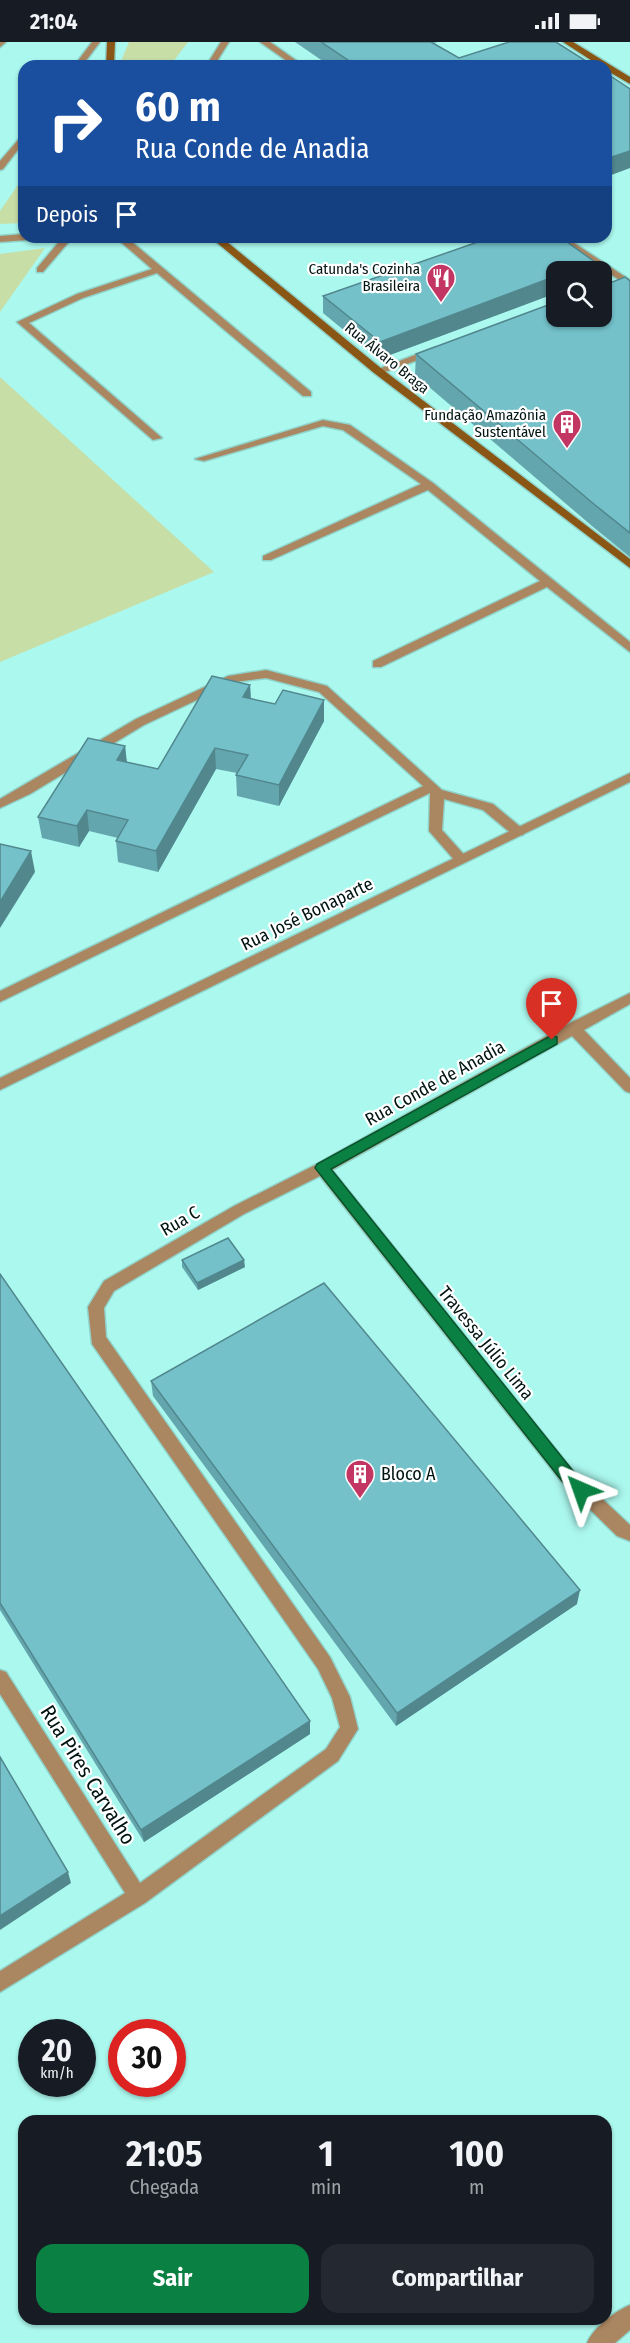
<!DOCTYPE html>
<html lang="pt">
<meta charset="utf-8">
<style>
:root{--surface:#171b24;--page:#242831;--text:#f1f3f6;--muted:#9ea1a6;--accent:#0b8043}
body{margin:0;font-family:"Fira Sans Condensed",sans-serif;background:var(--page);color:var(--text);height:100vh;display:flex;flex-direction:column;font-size:22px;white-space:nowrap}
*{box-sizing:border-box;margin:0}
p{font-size:20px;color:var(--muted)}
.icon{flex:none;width:33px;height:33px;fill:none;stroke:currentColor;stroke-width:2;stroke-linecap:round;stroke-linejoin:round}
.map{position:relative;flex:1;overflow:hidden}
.sheet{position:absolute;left:18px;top:2073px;width:594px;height:210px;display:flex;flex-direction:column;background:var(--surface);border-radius:18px;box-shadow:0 2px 4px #0004}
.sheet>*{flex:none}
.banner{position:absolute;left:18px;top:18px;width:594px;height:183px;border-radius:18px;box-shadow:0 2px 4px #0004;background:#1a4fa0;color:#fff;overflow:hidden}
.tools{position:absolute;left:546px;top:219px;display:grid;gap:12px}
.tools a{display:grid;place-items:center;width:66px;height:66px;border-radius:12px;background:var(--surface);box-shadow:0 2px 4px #0004;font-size:30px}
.speed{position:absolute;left:18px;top:1977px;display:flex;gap:12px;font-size:30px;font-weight:700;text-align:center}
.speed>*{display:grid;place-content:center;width:78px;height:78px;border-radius:50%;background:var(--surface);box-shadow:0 2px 4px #0004;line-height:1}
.speed small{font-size:15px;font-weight:400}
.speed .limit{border:9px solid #d22;background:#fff;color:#111}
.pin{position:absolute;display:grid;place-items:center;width:51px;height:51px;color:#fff;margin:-62px -26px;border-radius:50% 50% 50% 0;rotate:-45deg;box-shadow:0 0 6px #0007}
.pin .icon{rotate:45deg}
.me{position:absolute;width:66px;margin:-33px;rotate:317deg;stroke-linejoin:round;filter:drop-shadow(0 0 4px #0008)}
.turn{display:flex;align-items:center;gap:21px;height:126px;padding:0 18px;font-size:27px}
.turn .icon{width:78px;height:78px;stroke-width:2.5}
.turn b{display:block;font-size:42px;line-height:51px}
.then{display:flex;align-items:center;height:57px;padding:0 18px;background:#0003;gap:12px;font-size:22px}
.eta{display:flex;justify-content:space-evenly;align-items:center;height:102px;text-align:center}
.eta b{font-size:36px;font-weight:700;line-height:42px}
.action{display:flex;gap:12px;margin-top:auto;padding:12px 18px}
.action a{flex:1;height:69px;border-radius:18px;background:var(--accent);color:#fff;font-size:24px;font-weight:700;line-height:69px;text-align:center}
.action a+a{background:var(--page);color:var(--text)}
.status{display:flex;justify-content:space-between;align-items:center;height:42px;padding:0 30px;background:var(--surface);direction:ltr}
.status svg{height:16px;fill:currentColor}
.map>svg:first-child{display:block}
.green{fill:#c8dea7}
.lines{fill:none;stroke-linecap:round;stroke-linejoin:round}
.lane-casing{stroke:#90d4cb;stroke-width:3}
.street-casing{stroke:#90d4cb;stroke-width:3}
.secondary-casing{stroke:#90d4cb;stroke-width:3}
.lane{fill:#aa8661;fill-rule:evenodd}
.street{fill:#aa8661;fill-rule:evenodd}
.secondary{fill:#8a5615;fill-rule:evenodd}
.wall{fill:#64a6ae}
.shaded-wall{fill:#51878d}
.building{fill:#74c1ca;stroke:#51878d;stroke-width:1.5}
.route{fill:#0b8043;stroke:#07532c;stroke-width:1.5}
.labels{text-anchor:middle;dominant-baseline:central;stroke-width:4.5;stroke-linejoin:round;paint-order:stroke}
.far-poi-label{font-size:15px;fill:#001412;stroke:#fff;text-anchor:end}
.far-street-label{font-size:15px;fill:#001412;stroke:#fff}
.street-label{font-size:18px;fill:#001412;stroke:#fff}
.poi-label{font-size:18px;fill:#001412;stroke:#fff;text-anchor:start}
.near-street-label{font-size:21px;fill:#001412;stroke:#fff}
</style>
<div class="status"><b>21:04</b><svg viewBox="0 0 49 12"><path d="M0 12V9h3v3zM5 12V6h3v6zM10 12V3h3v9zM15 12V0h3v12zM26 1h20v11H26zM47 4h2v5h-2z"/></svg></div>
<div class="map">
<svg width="630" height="2301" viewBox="0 0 630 2301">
<rect width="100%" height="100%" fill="#abf8ee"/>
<!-- green -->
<path class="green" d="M129 0H188L170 24H119Z
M24 134V181L0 182V169Z
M45 206 0 270V212Z
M0 335 214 530 0 620Z"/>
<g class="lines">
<!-- lane casing -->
<g class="lane-casing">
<path id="lane" d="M115 195H126L311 350V354H303L157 231 83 256 29 281 162 396 153 398 17 280 77 252 152 227Z
M323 378 350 383 433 441 630 600V610L547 545 381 625H373V619L540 539 428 448 271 518H263V514L421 442 343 388 323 384 204 419 195 417Z
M266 628 327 644 442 748 493 762 523 787 524 790 523 793H513L483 768 444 757 442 788 468 817 461 822 456 820 429 789 430 751 0 960V949L423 744 319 650 266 636 235 640 144 683 30 752 0 766V757L136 677 228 634Z"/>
</g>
<!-- street casing -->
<g class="street-casing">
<path id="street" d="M0 0H6L0 5Z
M92 0H100L82 24H74Z
M221 0H229L214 24H206Z
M260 0H270L304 24H294Z
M24 91V100L3 127 0 128V119Z
M24 192V195H33L28 198 0 200V194Z
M63 195H73L43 230H37V226Z
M554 195H565L630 238V245Z
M436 305 440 306V310L382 331 373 329Z
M630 731V740L0 1048V1036Z
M630 951V962L584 988 630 1036V1051L625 1049 572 994 332 1128 573 1429 630 1483V1499L617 1494 561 1439 320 1134 244 1172 114 1249 104 1266 106 1295 330 1615 350 1655 358 1687 338 1719 145 1861 0 1950V1929L125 1851 0 1652V1628L6 1630 140 1841 326 1707 340 1685 332 1656 318 1627 92 1302 88 1265 104 1239 234 1164 317 1122 568 982Z
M630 2263V2288L615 2301H587C593 2286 615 2269 630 2263Z"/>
</g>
<!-- secondary casing -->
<g class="secondary-casing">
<path id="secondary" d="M107 0H115L114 24H106Z
M563 0H573L630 35V42L606 28V24H600Z
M210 195H221L382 327 630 517V526L374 331Z"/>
</g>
<!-- lane -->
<use href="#lane" class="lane"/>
<!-- street -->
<use href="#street" class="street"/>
<!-- secondary -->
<use href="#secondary" class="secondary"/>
</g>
<!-- wall -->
<path class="wall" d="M295 0H438L434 1 459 16 594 24H330Z
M595 220 594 230H556V251L379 317 323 271V254Z
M630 239V515L592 484 415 333 416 312Z
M250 643 251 657 324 679 279 764 237 754 236 733 237 731 216 727 158 830 118 820 116 799 118 796 89 789 79 805 42 796 38 775 125 704 127 720 158 727Z
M182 1218 245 1225 198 1248 182 1225Z
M0 1232 310 1692 144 1800 0 1568Z
M151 1339 577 1562 396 1684 153 1354Z"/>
<!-- shaded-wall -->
<path class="shaded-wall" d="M630 109V126L606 135V117Z
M595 220 594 230H569Z
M556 234V251L379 317 380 300Z
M250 643 251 664 243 655Z
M324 658V679L279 764V743Z
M125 704 127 725 117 718Z
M215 706 216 727 158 830 156 809Z
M87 768 89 789 79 805 77 784Z
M31 809 35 830 0 886V860Z
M244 1218 245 1225 198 1248 197 1241Z
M580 1548 577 1562 396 1684 397 1671Z
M310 1679V1692L144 1800 141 1788Z
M68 1830 71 1841 0 1888V1874Z"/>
<!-- building -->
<path class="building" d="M321 0H431L459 16 509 0H556L594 24H357Z
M606 31 630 47V109L606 117Z
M492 195H560L595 220 569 230H556V234L380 300 323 254Z
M625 235 630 239V491L595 463 416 312 556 260V274H602V244Z
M212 634 250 643 243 655 275 662 283 648 324 658 279 743 236 733 248 713 215 706 156 809 116 799 128 778 87 768 77 784 38 775 88 696 125 704 117 718 158 727Z
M0 802 31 809 0 860Z
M228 1196 244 1218 197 1241 182 1218Z
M0 1232 310 1679 141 1788 0 1561Z
M324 1241 580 1548 397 1671 151 1339Z
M0 1715 68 1830 0 1874Z"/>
<!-- route -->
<path class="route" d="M552 993 557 995V1002L331 1127 573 1429 589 1448 581 1455 562 1439 315 1126 317 1122Z"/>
<!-- icons -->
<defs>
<g id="restaurant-pin" transform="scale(1.5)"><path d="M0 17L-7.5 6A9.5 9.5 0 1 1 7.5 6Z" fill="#c33663" stroke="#fff"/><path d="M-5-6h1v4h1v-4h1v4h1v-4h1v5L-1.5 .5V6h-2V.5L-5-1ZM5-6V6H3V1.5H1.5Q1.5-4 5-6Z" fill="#fff"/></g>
<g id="building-pin" transform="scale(1.5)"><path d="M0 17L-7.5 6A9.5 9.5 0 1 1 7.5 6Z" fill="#c33663" stroke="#fff"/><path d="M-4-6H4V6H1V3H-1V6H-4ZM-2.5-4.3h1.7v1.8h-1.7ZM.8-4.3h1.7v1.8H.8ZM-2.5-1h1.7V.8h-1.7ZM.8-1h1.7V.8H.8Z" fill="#fff"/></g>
</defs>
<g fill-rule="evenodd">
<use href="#restaurant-pin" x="441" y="236"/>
<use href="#building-pin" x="567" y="382"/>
<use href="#building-pin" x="360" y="1432"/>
</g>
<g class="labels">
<!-- far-poi labels -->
<g class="far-poi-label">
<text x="420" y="227">Catunda's Cozinha<tspan x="420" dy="17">Brasileira</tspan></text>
<text x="546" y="373">Fundação Amazônia<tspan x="546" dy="17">Sustentável</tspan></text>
</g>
<!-- far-street labels -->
<g class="far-street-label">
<text transform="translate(387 316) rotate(39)">Rua Álvaro Braga</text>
</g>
<!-- street labels -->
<g class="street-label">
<text transform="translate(307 872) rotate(-26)">Rua José Bonaparte</text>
<text transform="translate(435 1041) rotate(-29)">Rua Conde de Anadia</text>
<text transform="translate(180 1179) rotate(-30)">Rua C</text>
<text transform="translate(486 1301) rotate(51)">Travessa Júlio Lima</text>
</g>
<!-- poi labels -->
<g class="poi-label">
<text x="381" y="1432">Bloco A</text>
</g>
<!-- near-street labels -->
<g class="near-street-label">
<text transform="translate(88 1733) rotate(58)">Rua Pires Carvalho</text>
</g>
</g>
</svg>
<div class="tools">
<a><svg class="icon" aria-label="search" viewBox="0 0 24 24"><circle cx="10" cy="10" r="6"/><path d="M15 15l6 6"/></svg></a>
</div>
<div class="speed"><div>20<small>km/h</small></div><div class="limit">30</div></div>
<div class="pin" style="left:552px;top:998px;background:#d93025"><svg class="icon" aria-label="arrive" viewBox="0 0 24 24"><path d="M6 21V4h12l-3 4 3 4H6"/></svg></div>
<svg class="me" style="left:581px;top:1448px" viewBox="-20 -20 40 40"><path d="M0-17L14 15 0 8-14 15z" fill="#0b8043" stroke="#fff" stroke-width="4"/></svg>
<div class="banner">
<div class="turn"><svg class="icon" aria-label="right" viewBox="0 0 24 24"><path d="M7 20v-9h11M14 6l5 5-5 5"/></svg><div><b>60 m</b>Rua Conde de Anadia</div></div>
<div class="then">Depois<svg class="icon" aria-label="arrive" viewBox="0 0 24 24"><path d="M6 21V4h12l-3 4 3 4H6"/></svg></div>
</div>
<section class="sheet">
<div class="eta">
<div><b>21:05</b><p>Chegada</p></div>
<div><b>1</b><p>min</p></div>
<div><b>100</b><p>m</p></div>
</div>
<div class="action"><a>Sair</a><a>Compartilhar</a></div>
</section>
</div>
